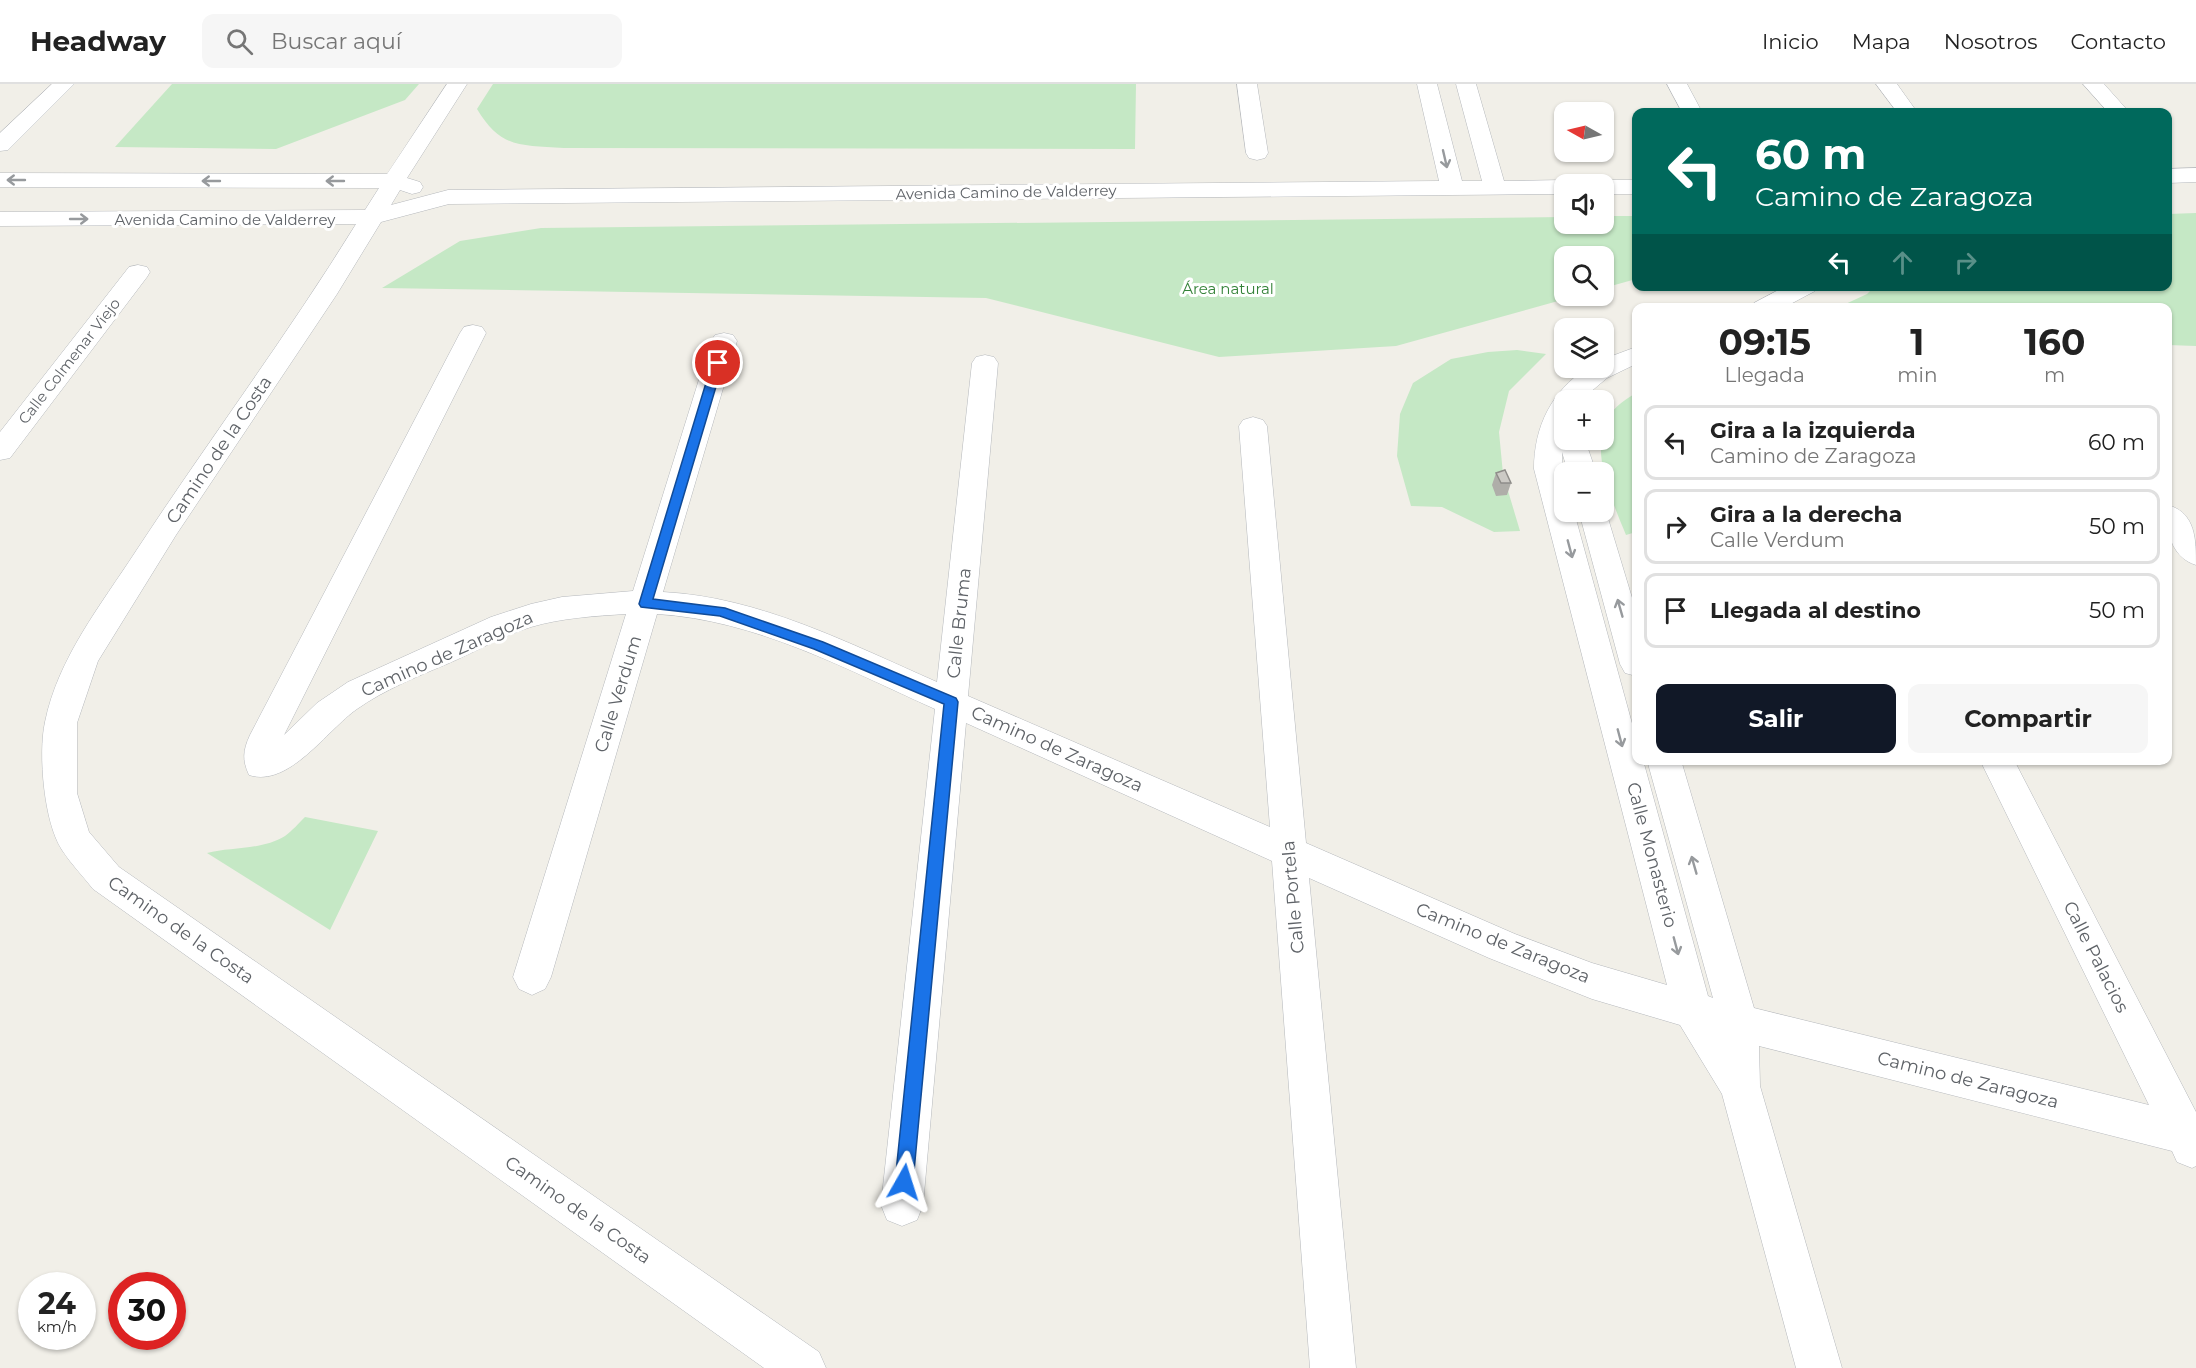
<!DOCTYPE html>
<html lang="es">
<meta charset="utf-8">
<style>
:root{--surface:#fff;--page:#f6f6f6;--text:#222;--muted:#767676;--line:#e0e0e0;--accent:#111827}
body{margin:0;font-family:Montserrat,sans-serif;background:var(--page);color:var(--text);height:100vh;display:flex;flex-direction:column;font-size:22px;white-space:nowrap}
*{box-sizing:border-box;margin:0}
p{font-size:20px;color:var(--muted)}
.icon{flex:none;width:33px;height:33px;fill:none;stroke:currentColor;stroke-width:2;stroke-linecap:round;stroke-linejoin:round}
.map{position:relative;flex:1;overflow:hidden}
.side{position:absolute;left:1632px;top:219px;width:540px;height:462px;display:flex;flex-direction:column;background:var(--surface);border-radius:12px;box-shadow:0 2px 4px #0004}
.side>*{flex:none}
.hud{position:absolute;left:1632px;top:24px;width:540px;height:183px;border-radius:12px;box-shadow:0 2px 4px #0004;background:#00695c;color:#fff;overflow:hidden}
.needle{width:39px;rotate:278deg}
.buttons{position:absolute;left:1554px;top:18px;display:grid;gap:12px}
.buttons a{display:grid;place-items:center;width:60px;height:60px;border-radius:12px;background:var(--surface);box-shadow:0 2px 4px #0004;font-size:30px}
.speed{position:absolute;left:18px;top:1188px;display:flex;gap:12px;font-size:30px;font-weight:700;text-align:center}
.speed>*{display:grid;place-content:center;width:78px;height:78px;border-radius:50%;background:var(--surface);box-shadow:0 2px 4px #0004;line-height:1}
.speed small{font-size:15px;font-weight:400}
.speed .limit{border:9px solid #d22;background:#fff;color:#111}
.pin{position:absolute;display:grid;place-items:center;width:51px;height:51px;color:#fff;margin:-26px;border:3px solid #fff;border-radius:50%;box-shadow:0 2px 6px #0007}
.me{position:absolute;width:66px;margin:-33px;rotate:6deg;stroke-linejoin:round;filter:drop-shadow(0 0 4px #0008)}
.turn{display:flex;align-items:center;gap:21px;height:126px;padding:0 24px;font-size:27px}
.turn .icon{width:78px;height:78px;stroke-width:2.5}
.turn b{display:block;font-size:42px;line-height:51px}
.lanes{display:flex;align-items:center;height:57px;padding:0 24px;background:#0003;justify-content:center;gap:30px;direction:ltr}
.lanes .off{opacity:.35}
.eta{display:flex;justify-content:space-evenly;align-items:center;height:102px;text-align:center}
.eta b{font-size:36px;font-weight:700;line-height:42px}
.cta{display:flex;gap:12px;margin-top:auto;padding:12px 24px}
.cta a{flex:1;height:69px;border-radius:12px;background:var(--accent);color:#fff;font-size:24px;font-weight:700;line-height:69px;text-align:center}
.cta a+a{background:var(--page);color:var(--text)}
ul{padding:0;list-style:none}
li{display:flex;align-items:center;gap:18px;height:75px;margin:0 12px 9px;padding:0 12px;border:3px solid var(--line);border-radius:12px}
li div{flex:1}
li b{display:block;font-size:22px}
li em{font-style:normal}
header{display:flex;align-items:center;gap:36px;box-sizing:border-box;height:84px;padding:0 30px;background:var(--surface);border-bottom:2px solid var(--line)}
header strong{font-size:28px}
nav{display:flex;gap:33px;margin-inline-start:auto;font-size:21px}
.search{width:420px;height:54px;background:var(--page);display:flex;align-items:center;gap:15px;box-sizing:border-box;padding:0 21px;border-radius:12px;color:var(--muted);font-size:22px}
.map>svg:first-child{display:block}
.green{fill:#c5e8c5}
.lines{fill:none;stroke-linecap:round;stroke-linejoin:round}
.street-casing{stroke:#b5b8bc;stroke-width:1}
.street{fill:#fff;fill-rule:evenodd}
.wall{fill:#afaea9}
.building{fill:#cccac5;stroke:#8f8d8a;stroke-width:1.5}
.oneway{stroke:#979a9d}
.route{fill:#1a73e8;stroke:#114b97;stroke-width:1.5}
.labels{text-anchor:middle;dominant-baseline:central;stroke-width:6;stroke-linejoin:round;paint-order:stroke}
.far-street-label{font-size:15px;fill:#5f6368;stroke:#fff}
.far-park-label{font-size:15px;fill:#348238;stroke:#fff}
.street-label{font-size:18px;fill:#5f6368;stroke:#fff}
</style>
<header>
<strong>Headway</strong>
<div class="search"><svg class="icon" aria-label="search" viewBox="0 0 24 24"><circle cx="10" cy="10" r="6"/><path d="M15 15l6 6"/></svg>Buscar aquí</div>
<nav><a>Inicio</a><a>Mapa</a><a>Nosotros</a><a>Contacto</a></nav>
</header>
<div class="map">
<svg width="2196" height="1284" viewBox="0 0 2196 1284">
<rect width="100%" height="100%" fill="#f1efe8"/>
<!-- green -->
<path class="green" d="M172 0H419L405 16 276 65 115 63Z
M493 0H1136L1135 65 564 64C521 61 501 65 477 25Z
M2196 129V262L2168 261V224L1839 223 1867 210 1874 203 2168 202V130Z
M1604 132H1636V195L1604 204V172H1564V212H1576L1396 262 1219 273 986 214 382 204 460 157 541 144 1564 133V140H1604Z
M1517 266 1546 270 1509 307 1499 348 1503 390 1520 447 1494 448 1442 423 1411 422 1397 372 1400 330 1413 299 1451 275 1488 268Z
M1636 309V448L1626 451C1613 419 1593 376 1604 342 1609 326 1623 317 1636 309Z
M305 733 378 747 330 846 207 769C231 763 263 766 285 752 292 747 299 739 305 733Z"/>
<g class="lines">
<!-- street casing -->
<g class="street-casing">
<path id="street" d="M52 0H74L8 66 0 67V49Z
M447 0H467L407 94 420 98 423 103 420 108 412 110 400 106 391 121 448 106 1439 97 1417 0H1437L1462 97H1482L1456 0H1476L1504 97 1564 96 1573 100H1564V110L449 120 381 138 337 210 176 451 98 577 77 639V709L89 748 119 783 819 1268 826 1284H764L93 805C83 792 71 780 62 766 44 739 38 670 45 638 58 574 101 521 136 467 208 357 287 252 356 140L0 142V128L365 126 379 104 0 103V89L387 90Z
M1237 0H1257L1268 69 1265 74 1257 76 1249 74 1246 69Z
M1667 0H1687L1702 28H1682Z
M1876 0H1897L1917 28H1897Z
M2083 0H2104L2129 28H2108Z
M2196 84V98L2168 99V85Z
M1604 96H1636V110H1604V100H1595Z
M138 181 147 183 150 188 147 193 10 374 0 376V348L129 183Z
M1786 202H1818L1815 207 1783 224H1751L1754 219Z
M473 241 482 243 486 249 284 651 317 619 348 598 491 533 531 520 562 513 633 507 711 257 715 251 724 249 733 251 737 257 663 508C760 513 850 560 937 598L972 279 976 273 985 271 994 273 998 279 968 612 1270 743 1239 342 1243 336 1253 333 1263 336 1267 342 1306 759 1515 850 1592 879 1667 901 1534 385C1534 342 1552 307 1587 284H1604V275L1636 263V280L1607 294 1581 316H1564V356H1585L1596 388H1568L1562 368 1564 428H1574L1636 654V676H1643L1708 912 1713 914 1647 676H1681L1754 924 2149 1021 1980 676H2014L2196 1028V1082L2192 1084 2177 1078 2172 1067 1759 962 1760 1002 1842 1284H1796L1722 1010 1680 941 1592 915 1489 874 1309 794 1356 1284H1310L1272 777 966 639 923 1121 917 1136 902 1142 887 1136 881 1121 935 625C846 585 756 536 657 530L551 893 545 905 532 911 519 905 513 893 626 530C595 532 561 534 531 543 502 552 475 568 447 580 416 593 384 606 357 625 327 646 289 704 249 691 242 676 243 666 250 651L460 249 464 243Z
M1604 421 1636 527V592L1625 589 1620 580 1579 428H1604Z
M2168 421C2196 429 2196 456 2196 481 2170 473 2165 444 2168 421Z"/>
</g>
<!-- street -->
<use href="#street" class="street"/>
</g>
<!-- wall -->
<path class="wall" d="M1496 389 1511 399 1507 411 1496 412 1492 401Z"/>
<!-- building -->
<path class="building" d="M1505 386 1511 399H1501L1496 389Z"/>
<!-- one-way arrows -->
<defs><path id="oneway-shaft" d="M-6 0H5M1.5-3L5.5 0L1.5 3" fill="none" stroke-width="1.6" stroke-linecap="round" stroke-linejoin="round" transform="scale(1.5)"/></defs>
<g class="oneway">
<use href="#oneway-shaft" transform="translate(1445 75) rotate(77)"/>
<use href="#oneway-shaft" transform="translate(16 96) rotate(-180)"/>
<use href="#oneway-shaft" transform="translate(211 97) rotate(-180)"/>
<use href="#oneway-shaft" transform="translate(335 97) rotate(-180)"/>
<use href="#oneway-shaft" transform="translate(79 135)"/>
<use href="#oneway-shaft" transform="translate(1570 465) rotate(75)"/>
<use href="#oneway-shaft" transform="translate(1620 524) rotate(-106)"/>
<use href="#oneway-shaft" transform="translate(1620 654) rotate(75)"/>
<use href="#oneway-shaft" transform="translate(1694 781) rotate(-106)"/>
<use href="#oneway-shaft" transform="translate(1676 862) rotate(75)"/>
</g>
<!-- route -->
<path class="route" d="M718 276 723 279 653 515 725 524 823 558 956 614 958 618 913 1098 910 1104 904 1107 898 1104 895 1098 944 620 814 565 720 532 641 523 639 520 712 279Z"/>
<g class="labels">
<!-- far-street labels -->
<g class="far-street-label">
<text transform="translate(1006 108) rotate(-1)">Avenida Camino de Valderrey</text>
<text x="225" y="135">Avenida Camino de Valderrey</text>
<text transform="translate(69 277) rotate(-52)">Calle Colmenar Viejo</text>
</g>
<!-- far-park labels -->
<g class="far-park-label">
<text x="1228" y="204">Área natural</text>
</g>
<!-- street labels -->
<g class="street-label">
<text transform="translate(219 366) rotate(-56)">Camino de la Costa</text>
<text transform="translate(959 539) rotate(-84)">Calle Bruma</text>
<text transform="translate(447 570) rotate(-24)">Camino de Zaragoza</text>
<text transform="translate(618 610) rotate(-73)">Calle Verdum</text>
<text transform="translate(1057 665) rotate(24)">Camino de Zaragoza</text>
<text transform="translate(1652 771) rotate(75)">Calle Monasterio</text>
<text transform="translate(1293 813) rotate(-95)">Calle Portela</text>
<text transform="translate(181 846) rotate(35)">Camino de la Costa</text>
<text transform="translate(1503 859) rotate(22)">Camino de Zaragoza</text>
<text transform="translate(2096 873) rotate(63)">Calle Palacios</text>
<text transform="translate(1968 996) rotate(14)">Camino de Zaragoza</text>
<text transform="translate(578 1126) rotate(35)">Camino de la Costa</text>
</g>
</g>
</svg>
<div class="buttons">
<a><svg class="needle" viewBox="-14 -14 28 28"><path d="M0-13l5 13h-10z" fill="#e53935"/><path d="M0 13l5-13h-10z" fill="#767676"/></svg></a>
<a><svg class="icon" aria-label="sound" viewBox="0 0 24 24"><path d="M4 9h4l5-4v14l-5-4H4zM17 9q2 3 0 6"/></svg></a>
<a><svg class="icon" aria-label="search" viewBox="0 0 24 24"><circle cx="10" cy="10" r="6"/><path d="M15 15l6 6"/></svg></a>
<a><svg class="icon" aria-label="layers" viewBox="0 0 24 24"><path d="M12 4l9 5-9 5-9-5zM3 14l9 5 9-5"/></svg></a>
<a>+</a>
<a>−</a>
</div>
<div class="speed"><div>24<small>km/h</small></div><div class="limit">30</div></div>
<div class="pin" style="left:718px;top:279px;background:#d93025"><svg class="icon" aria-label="arrive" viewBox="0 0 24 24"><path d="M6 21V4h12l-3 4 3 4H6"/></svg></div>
<svg class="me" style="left:904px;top:1098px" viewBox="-20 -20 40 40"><path d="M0-17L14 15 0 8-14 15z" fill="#1a73e8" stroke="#fff" stroke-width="4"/></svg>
<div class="hud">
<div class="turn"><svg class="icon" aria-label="left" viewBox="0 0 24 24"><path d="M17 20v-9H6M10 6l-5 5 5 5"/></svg><div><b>60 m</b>Camino de Zaragoza</div></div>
<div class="lanes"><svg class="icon" aria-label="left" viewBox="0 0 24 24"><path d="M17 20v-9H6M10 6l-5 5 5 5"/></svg><svg class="icon off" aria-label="ahead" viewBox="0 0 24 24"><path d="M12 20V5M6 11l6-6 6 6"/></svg><svg class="icon off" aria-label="right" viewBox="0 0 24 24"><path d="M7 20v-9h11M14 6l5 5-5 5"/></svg></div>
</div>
<section class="side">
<div class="eta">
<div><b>09:15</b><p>Llegada</p></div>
<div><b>1</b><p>min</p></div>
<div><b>160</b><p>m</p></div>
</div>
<ul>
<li><svg class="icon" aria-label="left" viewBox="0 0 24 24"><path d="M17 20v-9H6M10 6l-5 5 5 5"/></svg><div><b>Gira a la izquierda</b><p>Camino de Zaragoza</p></div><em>60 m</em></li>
<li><svg class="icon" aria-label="right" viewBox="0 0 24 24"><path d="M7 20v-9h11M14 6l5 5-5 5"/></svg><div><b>Gira a la derecha</b><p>Calle Verdum</p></div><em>50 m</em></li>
<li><svg class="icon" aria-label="arrive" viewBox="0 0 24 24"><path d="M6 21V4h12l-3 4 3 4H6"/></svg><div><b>Llegada al destino</b></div><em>50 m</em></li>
</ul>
<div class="cta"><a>Salir</a><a>Compartir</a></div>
</section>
</div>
